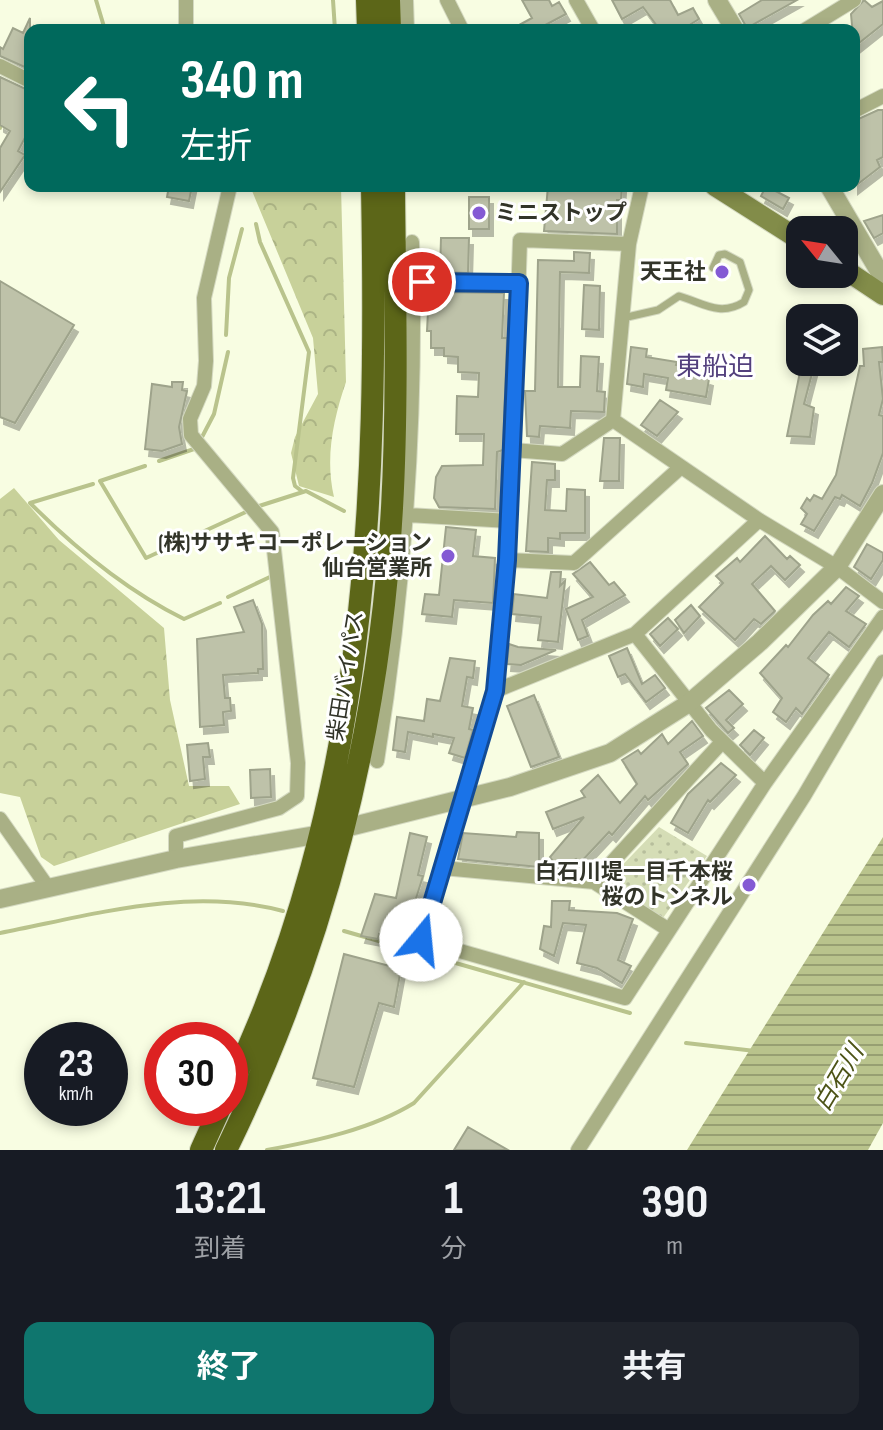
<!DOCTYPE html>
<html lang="ja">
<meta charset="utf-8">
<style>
:root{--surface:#171b24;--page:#20242c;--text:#f1f3f6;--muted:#9ea1a6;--accent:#0f766e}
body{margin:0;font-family:"Sofia Sans Condensed","Noto Sans JP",sans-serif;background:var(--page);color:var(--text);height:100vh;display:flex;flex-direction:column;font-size:30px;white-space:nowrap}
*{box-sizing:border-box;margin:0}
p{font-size:26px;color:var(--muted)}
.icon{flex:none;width:44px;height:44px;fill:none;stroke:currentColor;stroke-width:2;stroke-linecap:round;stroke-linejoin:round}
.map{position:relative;height:1150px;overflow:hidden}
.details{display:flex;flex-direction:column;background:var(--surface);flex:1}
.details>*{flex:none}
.banner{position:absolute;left:24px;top:24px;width:836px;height:168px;border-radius:16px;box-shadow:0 4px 12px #0003;background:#00695c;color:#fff;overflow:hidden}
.needle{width:52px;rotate:300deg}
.fabs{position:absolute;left:786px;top:216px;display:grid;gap:16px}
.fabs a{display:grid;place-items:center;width:72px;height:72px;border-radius:16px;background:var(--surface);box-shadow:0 4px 12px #0003;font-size:40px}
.speed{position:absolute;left:24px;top:1022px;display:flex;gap:16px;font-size:40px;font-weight:700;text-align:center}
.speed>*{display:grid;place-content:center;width:104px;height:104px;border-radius:50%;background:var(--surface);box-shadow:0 4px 12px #0003;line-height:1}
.speed small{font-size:20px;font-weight:400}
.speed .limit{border:12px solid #d22;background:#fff;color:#111}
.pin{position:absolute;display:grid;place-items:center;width:68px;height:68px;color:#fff;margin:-34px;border:4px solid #fff;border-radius:50%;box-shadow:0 2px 8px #0007}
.me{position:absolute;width:88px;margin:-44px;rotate:17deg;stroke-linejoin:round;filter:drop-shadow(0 0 6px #0008)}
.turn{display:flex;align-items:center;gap:28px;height:168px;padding:0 24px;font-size:36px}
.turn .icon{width:104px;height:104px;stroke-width:2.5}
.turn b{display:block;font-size:56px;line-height:68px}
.eta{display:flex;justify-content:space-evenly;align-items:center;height:136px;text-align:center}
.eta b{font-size:48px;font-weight:700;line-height:56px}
.cta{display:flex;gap:16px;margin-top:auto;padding:16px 24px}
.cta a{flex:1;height:92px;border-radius:16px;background:var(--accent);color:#fff;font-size:32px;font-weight:700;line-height:92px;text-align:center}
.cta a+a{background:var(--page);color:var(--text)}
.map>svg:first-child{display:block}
.forest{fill:url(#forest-crowns)}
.park{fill:url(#park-dots)}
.water{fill:url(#water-rules)}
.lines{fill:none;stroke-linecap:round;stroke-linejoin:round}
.stream{stroke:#b9c38c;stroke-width:4}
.building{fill:#bec2a9;stroke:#9ea38b;stroke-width:2;filter:url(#shadow)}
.service-casing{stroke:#d4d9c1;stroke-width:9}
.minor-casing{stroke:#d4d9c1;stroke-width:16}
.tertiary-casing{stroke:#d4d9c1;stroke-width:20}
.secondary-casing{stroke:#d4d9c1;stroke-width:22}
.trunk-casing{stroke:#d4d9c1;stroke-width:24}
.service{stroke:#a9b085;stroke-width:7}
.minor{stroke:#a9b085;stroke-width:14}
.tertiary{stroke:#a9b085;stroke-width:18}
.secondary{stroke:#828c49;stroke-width:20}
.trunk{stroke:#5c6618;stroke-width:22}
.route-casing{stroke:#114b97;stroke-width:20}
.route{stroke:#1a73e8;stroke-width:14}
.poi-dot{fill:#845ad4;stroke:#fff;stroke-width:3}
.labels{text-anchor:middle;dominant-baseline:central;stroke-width:6;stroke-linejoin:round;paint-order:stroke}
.poi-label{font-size:22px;font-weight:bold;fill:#323429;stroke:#fff;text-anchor:end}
.street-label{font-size:22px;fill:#323429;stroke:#fff}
.water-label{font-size:24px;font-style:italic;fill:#4c5316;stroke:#fff}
.quarter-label{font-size:26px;fill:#53407d;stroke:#fff}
</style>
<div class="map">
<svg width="883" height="1150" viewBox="0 0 883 1150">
<defs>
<pattern id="forest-crowns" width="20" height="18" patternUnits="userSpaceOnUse" patternTransform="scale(2)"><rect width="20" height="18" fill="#c8d19a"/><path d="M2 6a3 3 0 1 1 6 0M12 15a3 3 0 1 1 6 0" fill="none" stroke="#acb485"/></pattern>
<pattern id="park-dots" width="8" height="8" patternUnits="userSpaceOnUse" patternTransform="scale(2)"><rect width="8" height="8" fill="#d5ddb6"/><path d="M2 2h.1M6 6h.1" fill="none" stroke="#b7be9c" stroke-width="1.8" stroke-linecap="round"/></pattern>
<pattern id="water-rules" width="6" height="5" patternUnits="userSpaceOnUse" patternTransform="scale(2)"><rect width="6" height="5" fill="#b9c38c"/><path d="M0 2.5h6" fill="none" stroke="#979f72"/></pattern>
<filter id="shadow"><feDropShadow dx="4" dy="7" stdDeviation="0" flood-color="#0004"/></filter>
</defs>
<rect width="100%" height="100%" fill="#f8fde2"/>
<!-- forest -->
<path class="forest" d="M250 186H341L346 382C333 420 325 458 334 497L299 486 291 453 295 437 318 394 313 338Z
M14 488 59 540 164 628 170 700 189 786H229L240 804 54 866 41 857 20 797 0 793V499Z"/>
<!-- park -->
<path class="park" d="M659 827 707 856 663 918 612 887 611 877Z"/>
<!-- water -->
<path class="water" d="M883 837V1123L868 1150H687Z"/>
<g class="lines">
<!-- stream -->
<path class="stream" d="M96 0 105 30
M333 0 335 30
M0 127V128
M256 224 260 242 309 352 293 478 295 486 303 492
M226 335 229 278 242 229
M201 439 214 414 228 352
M159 461 194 449
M145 466 100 481 146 558 248 511
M93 484 30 503C75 548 127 591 184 619L220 603
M256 507 306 491 344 511
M228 597 272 576
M344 931 630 1013
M0 933C93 915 188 886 283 911
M686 1043 755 1051
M267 1150C316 1141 372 1129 414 1103L524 982"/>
</g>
<!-- building -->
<path class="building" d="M522 0H549L552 6 559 2 566 14 536 30H510L532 18Z
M612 0H670L678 15 693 8 699 19 691 24 694 30H660L643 7 622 19Z
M762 0H797L747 28 739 14Z
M864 0 872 7 883 1V24L854 47 851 14Z
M30 18V62L27 68 0 56V47L3 49 13 28 23 33Z
M0 77 30 91V128L18 151 25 155 0 192V148L10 131 0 125Z
M878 110H883V157L877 160 880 167 854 187V121Z
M169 186H192L189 201 167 197Z
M548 186H622L621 200H617V234L544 231Z
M766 186 789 198 783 209 761 196Z
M469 197H489V229H469Z
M883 215V233L874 238 864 221Z
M441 238H469L468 273 440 272Z
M574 252 590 253 589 273 560 272 558 387H580L581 356 599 357 597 391 605 392 604 412 571 411 570 428 540 426 539 437 527 436 525 391H535L538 260 574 261Z
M0 281 74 325 15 423 0 417Z
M584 285 600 286 599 330 582 329Z
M429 292 504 293 502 338H507L503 450 497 452 495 509 439 507 434 498 436 477 442 466 483 465 484 434H456L457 396 478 397 479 373 458 372V357L444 356V348H431V331H427Z
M631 347 647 349 646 357 677 362 676 365 684 366V371L709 379 706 397 666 390 668 378 644 374 643 387 627 384Z
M882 347 883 362H879L883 399 879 415 883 416V453L872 483 860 506 842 495 840 499 835 497 814 531 801 524 807 514 801 508 807 498 810 501 814 495 822 499 836 475 860 366H864L863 349Z
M802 362H815L804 404 814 408 810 437 787 436Z
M172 382H183L182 390 187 391 179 427 182 444 162 451 145 449 152 384 172 387Z
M660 400 678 412 657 436 641 425Z
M604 438H620L619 481H600Z
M532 462 555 464V480H547L545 510 566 511 567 489 585 490V533H560V539L548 538V552L526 551Z
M446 527 476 530 473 556 495 558 493 603 454 600 452 617 422 614 425 594 439 595Z
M765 536 787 559 790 556 800 565 785 580 771 566 752 584 775 611 761 624 754 619 735 640 699 607 723 583 716 576 737 558 740 562Z
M867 544 883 553V560L871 579 854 567Z
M590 562 609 585 614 582 625 595 582 620 588 636 578 640 566 609 593 597 573 574Z
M551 572H561L560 586 565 581 558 642 538 640 541 617 512 614 514 594 547 598Z
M846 587 859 596 846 611 866 624 849 647 829 632 808 658 829 675 802 714 796 708 786 722 773 712 782 698 760 673 786 645 788 647 813 615 828 601 831 604Z
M253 600 262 624 263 669H258V673L223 675 225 698H230L231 711 223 712 224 725 200 727 197 639 244 632 234 607Z
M691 605 700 616 684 633 675 620Z
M668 618 678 629 660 646 650 634Z
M509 644 518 647 556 650 521 665 507 664Z
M627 648 642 684 655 675 665 688 646 702 625 674 618 677 609 656Z
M450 658 475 661 473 678 467 677 462 706 473 708 469 729 473 730 465 758 449 753 454 738 433 734V737L408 732 405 752 393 750 397 717 424 721 427 699 440 701Z
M729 690 743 704 726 720 734 728 728 733 706 708Z
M534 695 559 757 531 767 507 706Z
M692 721 703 736 680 752 688 764 648 800 645 796 612 835 609 832 580 863 576 859 559 869 550 857 584 817 553 829 546 812 585 797 581 791 598 775 620 803 637 784 622 760 638 750 641 754 662 734 668 744Z
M754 730 764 738 750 755 740 745Z
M208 743 210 757H203L205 779 190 781 187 745Z
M721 763 736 775 710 802 708 800 688 833 671 823 688 794Z
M270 769 271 797 251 798 250 770Z
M517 832 539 833V867L458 859 463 833 516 837Z
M410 833 427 837 418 875 423 876 403 940 379 934 378 939 361 936 375 894 396 898Z
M552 901H570L569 910 617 913 633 919 618 960 631 966 622 983 597 968 577 963 586 925 563 923 554 956 540 949 544 926 551 927Z
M344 954 401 969 394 1007 379 1003 354 1087 313 1078Z
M468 1127 508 1150H454Z"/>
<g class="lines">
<!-- service casing -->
<g class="service-casing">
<path id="service" d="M623 318 658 310 679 296C703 303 720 317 744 302L749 290 740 262 725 254 719 255 713 268"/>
</g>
<!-- minor casing -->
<g class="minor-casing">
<path id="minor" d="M406 0 407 30
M447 0 462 30
M576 0 593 30
M186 30V0
M805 30 854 0
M0 66 30 81
M854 111 883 96
M629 244 642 186
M404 282 519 283
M513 450 520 240 629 244 613 420 759 520 837 567 883 602
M408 515 509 521
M759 520 635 634 495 691 421 940 625 998 765 783 883 617
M507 560 513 450 562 454 613 420
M635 634 711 730 765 783
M495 691 507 560 574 563 681 467
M377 761C405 588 417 417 412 242
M0 819 49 889
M176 859V836L279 808 297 796 298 763 272 532 191 435 190 419 204 386 206 361 204 298 230 186
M443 868 594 882 669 930
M594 882 722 742
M578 1150 804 796 883 662"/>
</g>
<!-- tertiary casing -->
<g class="tertiary-casing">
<path id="tertiary" d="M717 0 735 30
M829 186 883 278
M0 899 176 859 321 834 510 787 610 753 689 703 760 642 837 567 883 494"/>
</g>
<!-- secondary casing -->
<g class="secondary-casing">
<path id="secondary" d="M715 186 800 240
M844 269 883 295"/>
</g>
<!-- trunk casing -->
<g class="trunk-casing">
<path id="trunk" d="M367 0 368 30
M389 0 390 30
M230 1088C368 796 378 502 372 186
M201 1150 220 1108
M226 1150C324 950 380 730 392 508 398 400 395 293 394 186"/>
</g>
<!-- service -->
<use href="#service" class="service"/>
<!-- minor -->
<use href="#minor" class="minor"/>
<!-- tertiary -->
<use href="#tertiary" class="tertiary"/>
<!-- secondary -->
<use href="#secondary" class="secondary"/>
<!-- trunk -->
<use href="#trunk" class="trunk"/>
</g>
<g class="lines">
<!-- route casing -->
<g class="route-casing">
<path id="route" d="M421 940 495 691 507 560 519 283 422 282"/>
</g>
<!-- route -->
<use href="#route" class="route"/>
</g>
<!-- markers -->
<g class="poi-dot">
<circle cx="479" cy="213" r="8"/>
<circle cx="722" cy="272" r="8"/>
<circle cx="448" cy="556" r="8"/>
<circle cx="749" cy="885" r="8"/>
</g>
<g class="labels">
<!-- poi labels -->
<g class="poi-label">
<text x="495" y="213" text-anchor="start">ミニストップ</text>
<text x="706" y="272">天王社</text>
<text x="432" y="543">(株)ササキコーポレーション<tspan x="432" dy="25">仙台営業所</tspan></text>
<text x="733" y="872">白石川堤一目千本桜<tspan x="733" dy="25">桜のトンネル</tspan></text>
</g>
<!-- street labels -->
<g class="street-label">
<text transform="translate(346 676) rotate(-81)">柴田バイパス</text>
</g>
<!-- water labels -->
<g class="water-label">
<text transform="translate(839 1078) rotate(-59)">白石川</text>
</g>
<!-- quarter labels -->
<g class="quarter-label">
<text x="715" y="367">東船迫</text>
</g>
</g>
</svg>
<div class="fabs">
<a><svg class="needle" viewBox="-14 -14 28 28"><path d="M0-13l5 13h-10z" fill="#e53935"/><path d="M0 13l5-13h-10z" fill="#9ea1a6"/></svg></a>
<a><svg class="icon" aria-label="layers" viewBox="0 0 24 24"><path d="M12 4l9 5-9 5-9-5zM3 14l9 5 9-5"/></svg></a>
</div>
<div class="speed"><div>23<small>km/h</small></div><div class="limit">30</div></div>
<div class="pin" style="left:422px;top:282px;background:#d93025"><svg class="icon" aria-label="arrive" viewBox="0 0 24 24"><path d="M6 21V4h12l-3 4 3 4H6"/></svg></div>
<svg class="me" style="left:421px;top:940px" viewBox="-20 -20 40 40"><circle r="19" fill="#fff"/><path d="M0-13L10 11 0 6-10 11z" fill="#1a73e8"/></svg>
<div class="banner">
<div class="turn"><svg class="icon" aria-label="left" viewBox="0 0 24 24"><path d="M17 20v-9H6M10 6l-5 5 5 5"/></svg><div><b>340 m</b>左折</div></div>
</div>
</div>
<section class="details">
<div class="eta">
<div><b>13:21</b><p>到着</p></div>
<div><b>1</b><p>分</p></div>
<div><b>390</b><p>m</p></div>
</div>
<div class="cta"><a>終了</a><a>共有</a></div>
</section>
